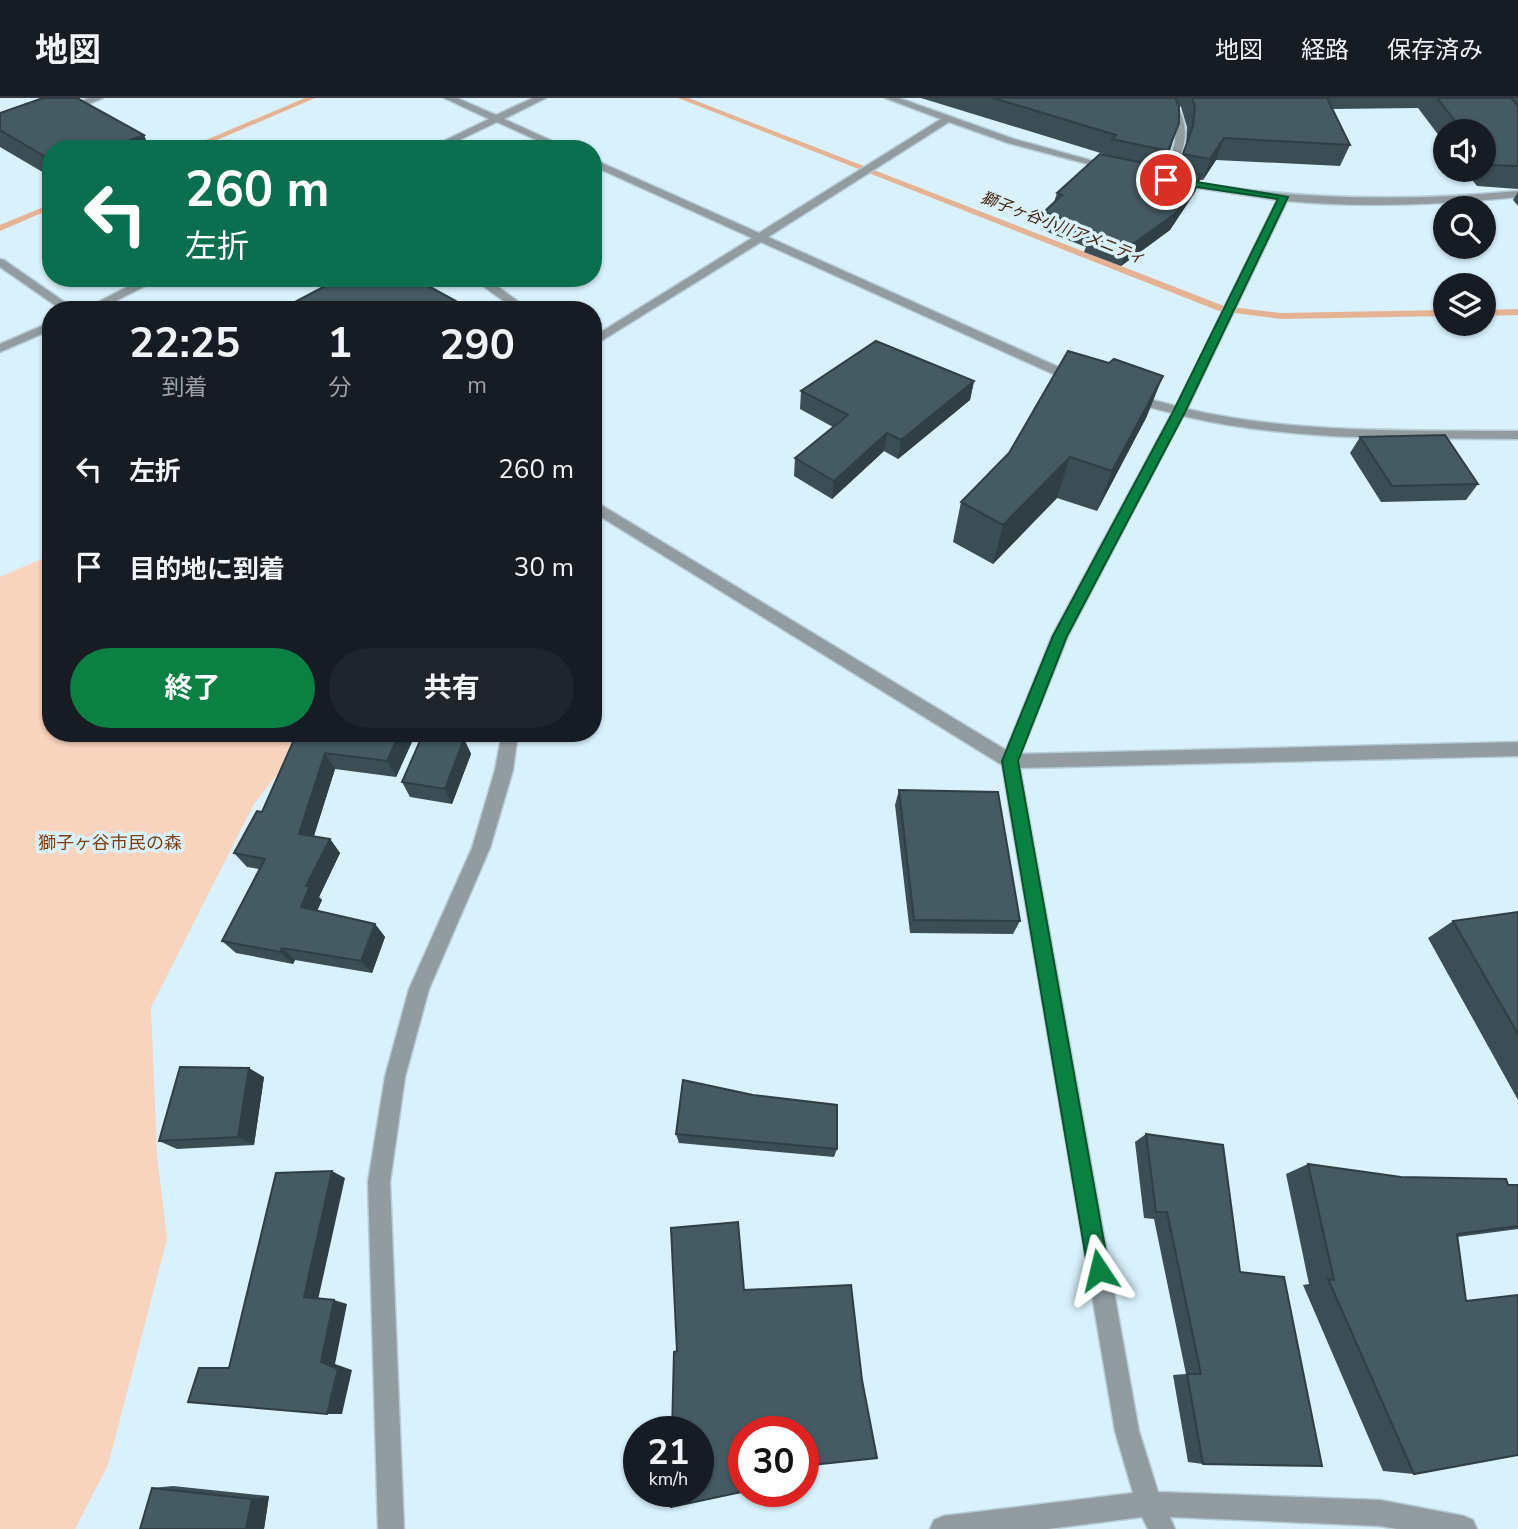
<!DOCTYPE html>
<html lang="ja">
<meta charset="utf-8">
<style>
:root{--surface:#171b24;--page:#20242c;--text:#f1f3f6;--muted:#9ea1a6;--line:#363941;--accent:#0b8043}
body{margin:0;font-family:"Nunito Sans","Noto Sans JP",sans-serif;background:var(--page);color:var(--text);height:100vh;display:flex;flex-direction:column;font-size:26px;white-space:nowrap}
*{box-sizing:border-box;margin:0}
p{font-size:23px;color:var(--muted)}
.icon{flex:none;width:38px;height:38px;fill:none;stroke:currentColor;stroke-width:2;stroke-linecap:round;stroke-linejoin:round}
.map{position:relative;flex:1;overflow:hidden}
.sheet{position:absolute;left:42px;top:203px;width:560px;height:441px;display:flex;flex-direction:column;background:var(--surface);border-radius:28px;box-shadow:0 2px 5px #0004}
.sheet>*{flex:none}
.top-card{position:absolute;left:42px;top:42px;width:560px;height:147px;border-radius:28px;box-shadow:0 2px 5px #0004;background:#0b6e4f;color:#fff;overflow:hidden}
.controls{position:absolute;left:1433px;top:21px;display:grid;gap:14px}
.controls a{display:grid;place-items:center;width:63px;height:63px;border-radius:50%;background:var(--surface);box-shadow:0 2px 5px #0004;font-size:35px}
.speed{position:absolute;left:623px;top:1318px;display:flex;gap:14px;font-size:35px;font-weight:700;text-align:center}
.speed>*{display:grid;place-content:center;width:91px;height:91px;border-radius:50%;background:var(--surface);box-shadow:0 2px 5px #0004;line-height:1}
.speed small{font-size:18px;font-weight:400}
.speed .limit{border:10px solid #d22;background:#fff;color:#111}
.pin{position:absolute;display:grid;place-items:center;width:60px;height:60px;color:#fff;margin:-30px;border:4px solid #fff;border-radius:50%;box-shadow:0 2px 7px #0007}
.me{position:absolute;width:77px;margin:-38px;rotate:350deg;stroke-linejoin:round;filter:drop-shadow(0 0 5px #0008)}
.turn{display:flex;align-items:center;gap:24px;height:147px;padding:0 28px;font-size:32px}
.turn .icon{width:91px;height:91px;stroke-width:2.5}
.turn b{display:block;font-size:49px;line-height:60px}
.eta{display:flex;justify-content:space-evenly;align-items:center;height:119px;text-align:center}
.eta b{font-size:42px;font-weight:700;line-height:49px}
.cta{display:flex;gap:14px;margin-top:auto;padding:14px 28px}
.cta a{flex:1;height:80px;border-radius:42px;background:var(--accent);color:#fff;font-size:28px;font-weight:700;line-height:80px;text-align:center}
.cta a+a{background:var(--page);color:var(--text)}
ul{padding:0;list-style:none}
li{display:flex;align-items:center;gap:21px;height:98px;padding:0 28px}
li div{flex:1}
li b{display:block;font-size:26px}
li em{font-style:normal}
header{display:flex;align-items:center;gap:42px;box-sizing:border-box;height:98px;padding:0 35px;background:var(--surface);border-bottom:2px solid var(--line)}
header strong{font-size:33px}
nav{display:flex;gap:38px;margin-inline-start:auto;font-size:24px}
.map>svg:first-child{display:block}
.green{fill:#f8d3be}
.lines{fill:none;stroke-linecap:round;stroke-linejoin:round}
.stream{fill:#e6b294;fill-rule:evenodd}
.lane-casing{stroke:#b6ccd6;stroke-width:3}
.street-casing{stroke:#b6ccd6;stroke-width:3}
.lane{fill:#919ba0;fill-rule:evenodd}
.street{fill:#919ba0;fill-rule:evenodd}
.wall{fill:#3b4d55;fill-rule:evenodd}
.shaded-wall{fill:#303f45}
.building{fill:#455a63;stroke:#303f45;stroke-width:2}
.route{fill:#0b8043;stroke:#07532c;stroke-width:2}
.labels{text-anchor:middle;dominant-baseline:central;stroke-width:7;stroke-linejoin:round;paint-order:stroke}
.far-water-label{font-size:16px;font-style:italic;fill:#45230d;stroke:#d8f1fc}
.park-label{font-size:18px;fill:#7e3f12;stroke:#d8f1fc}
</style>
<header>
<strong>地図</strong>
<nav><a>地図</a><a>経路</a><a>保存済み</a></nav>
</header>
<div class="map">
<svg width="1518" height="1431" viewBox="0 0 1518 1431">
<rect width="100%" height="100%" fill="#d8f1fc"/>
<!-- green -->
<path class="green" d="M51 457V635H309L254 706 151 909 157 1058 167 1141 108 1367 75 1431H0V479Z"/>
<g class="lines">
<!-- stream -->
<path class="stream" d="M305 0H315L196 51H185Z
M678 0H689L1224 208 1281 215 1446 212V218L1281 221 1219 213Z
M51 106V111L0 133V127Z
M1518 211V217L1484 218V212Z"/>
<!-- lane casing -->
<g class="lane-casing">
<path id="lane" d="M51 224V232L0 254V246Z"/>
</g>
<!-- street casing -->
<g class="street-casing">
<path id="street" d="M89 0H103L69 14 61 12Z
M444 0H457L496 17 533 0H546L504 21 570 51H556L497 24 441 51H427L489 21Z
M885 0H899L1014 41 1119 70 1114 73 1008 45 949 24 768 139 1081 279V285H1073L761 144 593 248V239L752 140 593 68V61L759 135 941 21Z
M1161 0H1171C1189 22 1188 42 1177 67 1174 75 1173 82 1166 85L1161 82C1175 50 1185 31 1161 0Z
M1175 81C1290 102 1402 104 1518 93V99C1441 107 1364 110 1287 103L1187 311C1296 336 1407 332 1518 333V341C1405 340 1294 344 1183 318L1068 538 1021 656 1518 644V658L1020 670 1139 1333 1158 1394 1380 1402 1464 1418 1473 1422 1477 1431H1397L1380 1428 1170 1419 1175 1431H1148L1142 1419 1048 1431H930L934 1422 943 1418 1133 1395 1115 1333 1002 667 593 414V402L1006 652 1052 538 1172 315 1125 303 1124 300 1130 296 1176 308 1277 102 1171 86V82Z
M0 161 4 162 76 212H62L0 169Z
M145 180H161L98 212H82Z
M472 180H486L530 212H516Z
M502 635H518L513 672 490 750 429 891 405 979 390 1084 404 1431H378L368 1084 385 979 409 891 472 750 495 672Z"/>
</g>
<!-- lane -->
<use href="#lane" class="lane"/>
<!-- street -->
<use href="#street" class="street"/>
</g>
<!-- wall -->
<path class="wall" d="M921 0H1518V91L1477 88 1464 72H1484V33H1446V47L1418 10 1332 11 1350 47 1340 68 1216 62 1203 82H1200L1195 94 1170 132 1121 168 1084 154 1086 149 1040 131 1044 114 1054 104 1057 95 1107 57ZM1178 6 1181 9 1187 29 1186 48 1178 72 1164 69 1172 47Z
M0 15 51 51V79L0 49Z
M1518 94V108L1513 102Z
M1109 265 1147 318 1097 413 1057 400 993 466 953 444 961 404Z
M974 283 970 302 898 361 884 353 832 401 794 378 795 360 833 329 800 311 801 293Z
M1360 339 1478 386 1466 402 1381 404 1350 355Z
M297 635H416L396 679 335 671 314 738 330 741 340 755 319 799 322 802 317 813 375 826 385 839 372 875 295 862 293 866 236 855 222 843 259 771 247 769 234 755 262 714Z
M464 641 471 656 452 706 410 699 402 684Z
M899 692 1020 823 1013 836 910 835 895 707Z
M1518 814V1002L1428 840 1453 823Z
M264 979 254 1047 177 1051 159 1043Z
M676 1036 837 1051 834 1059 679 1045Z
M1146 1036 1223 1047 1203 1366 1188 1364 1173 1277 1186 1276 1154 1121 1144 1120 1135 1044Z
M1308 1066 1401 1079 1508 1087H1518V1131L1457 1139 1414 1376 1383 1373 1303 1187 1309 1186 1286 1076Z
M173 1388 269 1398 264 1431H140L152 1390Z"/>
<!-- shaded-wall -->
<path class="shaded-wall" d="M144 37 150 51H108Z
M1224 40 1216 62 1203 82 1210 61Z
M1201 77 1195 94 1170 132 1121 168 1126 151Z
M1163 278 1147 318 1097 413 1112 373Z
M974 283 970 302 898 361 901 342Z
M887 335 884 353 832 401 834 383Z
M1070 359 1057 400 993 466 1003 427Z
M400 635H416L396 679 387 663Z
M464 641 471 656 452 706 445 691Z
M325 655 335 671 310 750 299 736Z
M330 741 340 755 319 799 322 802 313 822 301 809 306 788Z
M375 826 385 839 372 875 361 863Z
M282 850 295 862 293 866 280 854Z
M249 970 264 979 254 1047 238 1039Z
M332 1073 345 1080 318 1202 304 1199Z
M334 1202 347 1206 335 1266 352 1272 342 1316H327L321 1264Z
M269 1398 264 1431H246L252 1401Z"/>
<!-- building -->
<path class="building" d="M43 0H77L144 37 108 51H51V62L0 32V15Z
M993 0H1175L1179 8V25L1168 53 1112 41 1116 37Z
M1192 0H1327L1350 47 1224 40 1210 61 1183 56 1193 28 1195 8Z
M1437 0H1511L1518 8V68L1489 67 1484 60V33H1463Z
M1100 56 1201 77 1176 115 1126 151 1089 137 1093 133 1044 114 1062 97 1057 95Z
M340 180H414L472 212H280Z
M267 205 276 212H250Z
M876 243 974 283 901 342 887 335 834 383 795 360 848 317 801 293Z
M1068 253 1109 265 1114 261 1163 278 1112 373 1070 359 1003 427 961 404 1009 355Z
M1445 337 1478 386 1392 388 1360 339Z
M297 635H400L387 663 325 655 299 736 330 741 306 788H310L301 809 375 826 361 863 282 850 280 854 222 843 265 761 234 755 257 713 262 714Z
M423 636 464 641 445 691 402 684Z
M899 692 998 694 1020 823 914 822Z
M1518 814V936L1453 823Z
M180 969 249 970 238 1039 159 1043Z
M683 982 753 997 837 1007V1051L676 1036Z
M1146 1036 1223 1047 1240 1174 1284 1179 1322 1368 1203 1366 1187 1276H1201L1167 1114H1156Z
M1308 1066 1401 1079 1506 1081 1508 1087H1518V1128L1457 1136 1466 1203 1518 1197V1357L1414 1376 1328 1181 1334 1182Z
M332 1073 304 1199 334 1202 321 1264 338 1271 327 1316 188 1304 199 1270H229L276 1075Z
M738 1124 744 1192 851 1187 862 1282 877 1360 803 1368V1334H744V1393H746L671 1409V1393H698V1334H672L674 1254 677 1253 671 1130Z
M152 1390 252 1401 246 1431H140Z"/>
<!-- route -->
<path class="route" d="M1166 79 1288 99 1185 314 1067 538 1018 663 1109 1172 1106 1180 1099 1183 1091 1180 1088 1172 1002 663 1053 538 1173 314 1278 101 1163 84 1162 82Z"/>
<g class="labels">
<!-- far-water labels -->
<g class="far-water-label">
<text transform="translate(1063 130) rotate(21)">獅子ヶ谷小川アメニティ</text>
</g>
<!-- park labels -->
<g class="park-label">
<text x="110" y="745">獅子ヶ谷市民の森</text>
</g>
</g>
</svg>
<div class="controls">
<a><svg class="icon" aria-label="sound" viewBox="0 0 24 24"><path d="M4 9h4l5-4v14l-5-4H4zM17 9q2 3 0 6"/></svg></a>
<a><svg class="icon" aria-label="search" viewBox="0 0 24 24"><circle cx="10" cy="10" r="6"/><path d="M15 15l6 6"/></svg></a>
<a><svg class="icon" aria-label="layers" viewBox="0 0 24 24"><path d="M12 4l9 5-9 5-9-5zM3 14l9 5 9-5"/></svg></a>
</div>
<div class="speed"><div>21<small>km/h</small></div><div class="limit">30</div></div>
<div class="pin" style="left:1166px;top:82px;background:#d93025"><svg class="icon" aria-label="arrive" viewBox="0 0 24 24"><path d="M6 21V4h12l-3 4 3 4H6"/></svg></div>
<svg class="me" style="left:1099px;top:1172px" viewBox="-20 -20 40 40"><path d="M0-17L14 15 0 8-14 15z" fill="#0b8043" stroke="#fff" stroke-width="4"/></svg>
<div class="top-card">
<div class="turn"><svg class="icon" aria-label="left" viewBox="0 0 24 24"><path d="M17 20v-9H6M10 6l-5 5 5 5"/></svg><div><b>260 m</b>左折</div></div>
</div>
<section class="sheet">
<div class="eta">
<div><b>22:25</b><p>到着</p></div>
<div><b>1</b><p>分</p></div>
<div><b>290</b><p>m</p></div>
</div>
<ul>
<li><svg class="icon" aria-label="left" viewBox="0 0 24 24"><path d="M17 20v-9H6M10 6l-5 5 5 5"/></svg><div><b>左折</b></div><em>260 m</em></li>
<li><svg class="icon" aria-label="arrive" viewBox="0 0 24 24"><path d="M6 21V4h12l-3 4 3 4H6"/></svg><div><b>目的地に到着</b></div><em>30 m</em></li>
</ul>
<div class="cta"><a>終了</a><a>共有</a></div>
</section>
</div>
